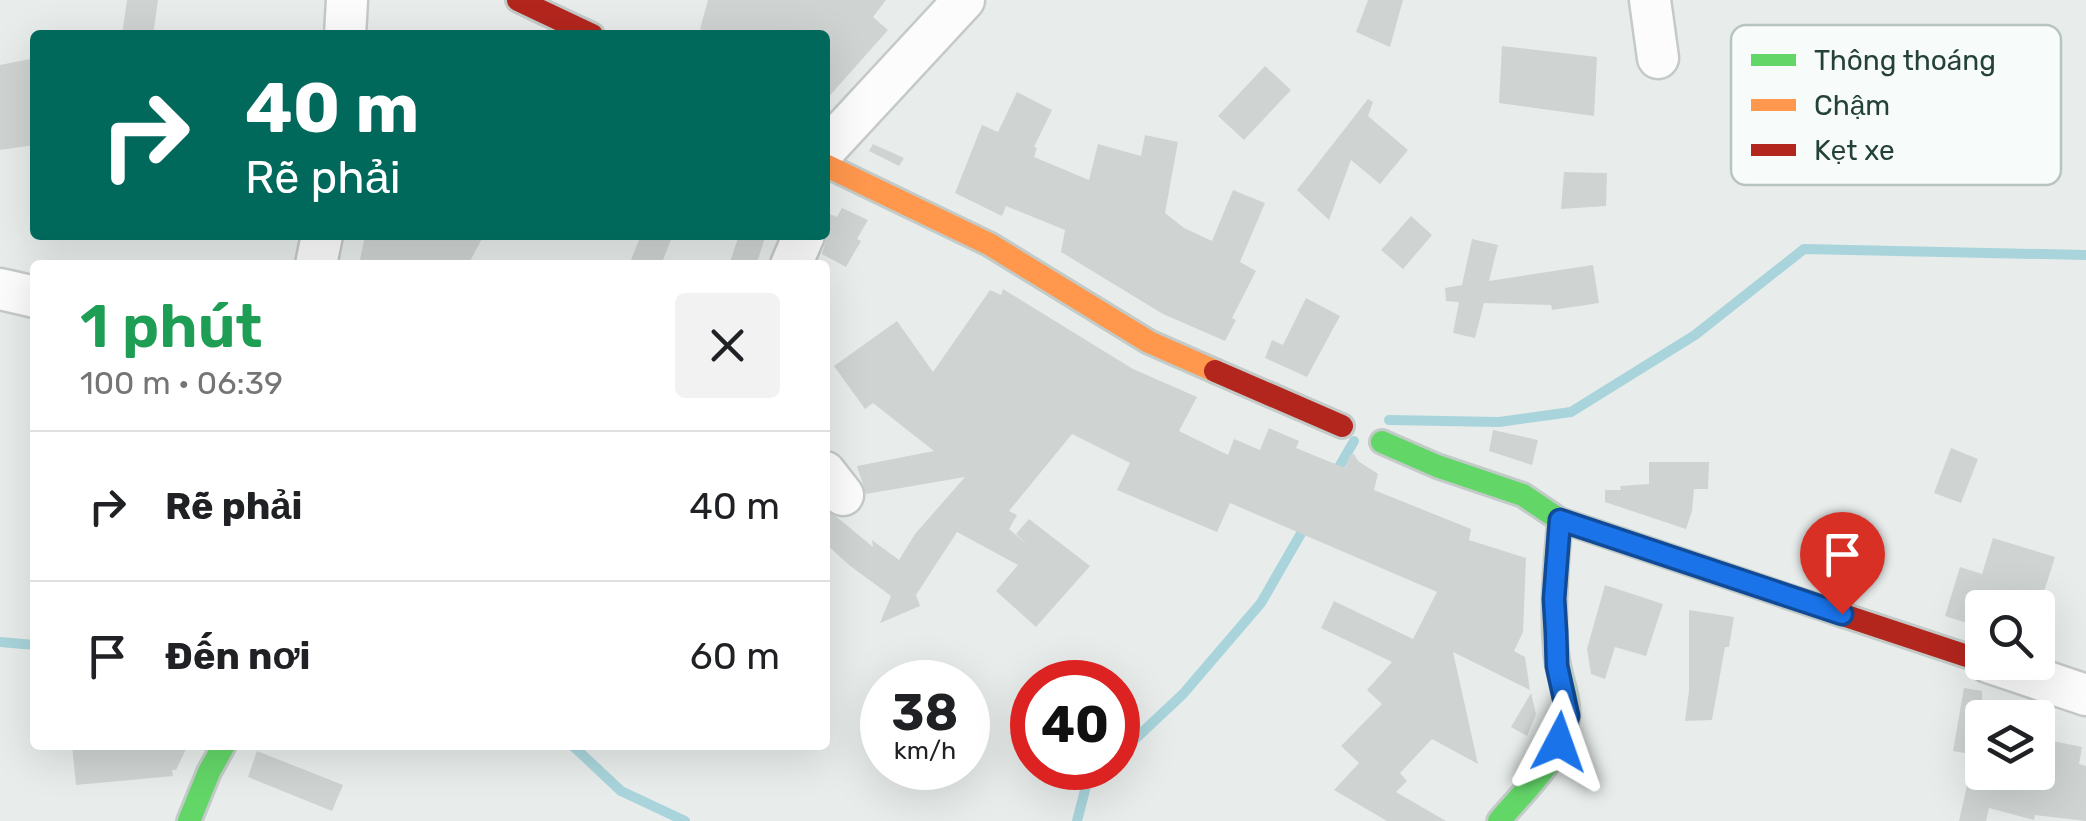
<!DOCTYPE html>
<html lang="vi">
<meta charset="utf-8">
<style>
:root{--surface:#fff;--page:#f2f2f2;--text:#202124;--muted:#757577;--line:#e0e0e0}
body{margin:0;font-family:Rubik,sans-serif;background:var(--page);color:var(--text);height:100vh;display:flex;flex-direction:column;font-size:38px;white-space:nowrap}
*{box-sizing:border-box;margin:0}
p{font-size:32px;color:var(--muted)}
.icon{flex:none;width:55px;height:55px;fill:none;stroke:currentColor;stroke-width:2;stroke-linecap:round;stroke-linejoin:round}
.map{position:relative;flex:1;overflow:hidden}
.details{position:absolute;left:30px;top:260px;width:800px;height:490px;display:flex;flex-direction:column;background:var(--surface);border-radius:10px;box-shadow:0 10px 40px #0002}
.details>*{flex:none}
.top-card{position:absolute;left:30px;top:30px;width:800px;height:210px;border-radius:10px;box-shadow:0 10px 40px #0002;background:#00695c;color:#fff;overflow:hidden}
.fabs{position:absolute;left:1965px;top:590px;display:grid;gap:20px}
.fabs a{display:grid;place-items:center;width:90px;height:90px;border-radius:10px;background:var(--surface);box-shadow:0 10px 40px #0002;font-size:50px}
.speed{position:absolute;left:860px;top:660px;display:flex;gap:20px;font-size:50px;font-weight:700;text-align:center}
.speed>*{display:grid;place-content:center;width:130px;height:130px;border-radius:50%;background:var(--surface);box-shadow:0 10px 40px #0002;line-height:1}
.speed small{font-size:25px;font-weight:400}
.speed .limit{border:15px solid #d22;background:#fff;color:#111}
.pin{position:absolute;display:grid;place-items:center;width:85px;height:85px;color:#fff;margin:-102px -42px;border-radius:50% 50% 50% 0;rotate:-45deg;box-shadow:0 0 10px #0007}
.pin .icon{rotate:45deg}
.me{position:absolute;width:110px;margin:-55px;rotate:4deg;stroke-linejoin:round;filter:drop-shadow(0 0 8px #0008)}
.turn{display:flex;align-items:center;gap:35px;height:210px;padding:0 50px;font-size:45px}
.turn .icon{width:130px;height:130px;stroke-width:2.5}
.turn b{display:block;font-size:70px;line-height:85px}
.round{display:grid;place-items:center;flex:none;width:105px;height:105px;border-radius:10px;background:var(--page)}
.summary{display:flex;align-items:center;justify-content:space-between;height:170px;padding:0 50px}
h1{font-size:60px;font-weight:600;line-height:75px;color:#1e9e55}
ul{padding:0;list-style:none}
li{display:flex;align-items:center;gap:30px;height:150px;padding:0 50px;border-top:2px solid var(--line)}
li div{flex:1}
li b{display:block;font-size:38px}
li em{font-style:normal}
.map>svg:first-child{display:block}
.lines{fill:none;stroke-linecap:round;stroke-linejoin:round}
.stream{stroke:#a9d4db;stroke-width:10}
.building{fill:#cfd4d2}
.street-casing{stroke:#c5cac8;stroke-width:45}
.fast-casing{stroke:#c3cbc8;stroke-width:28}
.slow-casing{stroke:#c3cbc8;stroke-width:28}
.jam-casing{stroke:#c3cbc8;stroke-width:28}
.street{stroke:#fcfcfc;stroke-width:40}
.fast{stroke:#63d668;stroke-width:22}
.slow{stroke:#ff974d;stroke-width:22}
.jam{stroke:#b3261e;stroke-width:22}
.route-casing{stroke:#114b97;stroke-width:25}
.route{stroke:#1a73e8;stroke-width:18}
.key{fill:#f7fbf9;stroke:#b8c4c0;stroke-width:2.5}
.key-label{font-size:28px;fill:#24423a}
</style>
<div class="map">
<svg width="2086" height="821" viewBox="0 0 2086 821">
<rect width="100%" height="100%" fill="#e8edeb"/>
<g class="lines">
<!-- stream -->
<path class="stream" d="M1389 420 1499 422 1571 412 1695 335 1804 249 2086 255
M1335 474 1354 441
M0 642 35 645
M572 745 621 791 685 821
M1118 755 1183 694 1261 603 1307 523
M1077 821 1086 786 1105 768"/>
</g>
<!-- building -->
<path class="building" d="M127 0H158L153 35H122Z
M708 0H886L873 17 888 30 825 101V35H719L700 29Z
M1368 0H1403L1390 47 1356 32Z
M1502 46 1597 57 1594 116 1499 103Z
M35 58V145L0 150V65Z
M1265 66 1291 90 1244 140 1218 116Z
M1017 92 1052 110 1034 147 1037 148 1034 157 1089 180 1098 144 1141 156 1145 135 1178 142 1165 213 1184 228 1212 241 1233 190 1265 203 1240 262 1256 271 1232 318 1236 320 1225 341 1163 314 1061 252 1065 230 1006 206 1002 216 955 193 982 125 998 132Z
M1368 99 1373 102 1368 116 1408 150 1380 184 1351 160 1329 220 1297 190Z
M873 144 904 158 899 166 869 151Z
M1564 172 1607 173 1606 206 1561 209Z
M842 208 868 220 857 239 861 241 846 267 822 254 828 233 825 212 837 217Z
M1411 216 1432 235 1403 269 1381 250Z
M365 235H484L468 265H359Z
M641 235H673L661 265H629Z
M739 235H766L756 265H729Z
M1472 239 1498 245 1489 281 1593 265 1599 303 1552 310 1551 305 1484 303 1475 338 1453 333 1459 302 1446 301 1445 288 1462 285Z
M1003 289 1133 369 1197 397 1179 431 1228 455 1234 439 1260 450 1269 428 1299 441 1296 448 1345 468 1350 455 1354 454 1358 461 1378 474 1374 490 1471 529 1469 540 1526 558 1523 632 1514 651 1525 657 1530 690 1453 652 1478 764 1432 739 1400 773 1407 781 1396 792 1446 821H1387L1334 790 1359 763 1341 746 1382 704 1367 690 1392 662 1321 628 1334 601 1413 639 1437 592 1230 503 1217 532 1117 490 1130 463 1072 434 1009 511 1017 515 1009 529 1029 546 1016 534 1029 519 1090 566 1036 627 996 591 1018 565 957 532 916 595 920 606 880 623 891 596 849 565 825 543V510L838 518 873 547 872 540 899 560 915 534 965 477 866 494 857 466 934 451 873 403 865 409 834 366 897 321 933 372 990 290 1001 295Z
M1306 298 1340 316 1307 377 1265 358 1272 340 1283 345Z
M1493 430 1538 440 1532 465 1489 451Z
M1951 448 1978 459 1961 503 1934 493Z
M1649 462H1709L1708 489H1694L1692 511 1686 529 1605 502V490H1621L1620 486 1649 484Z
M1993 538 2055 557 2039 608H1982V628L1945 616 1960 567 1982 574Z
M1605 585 1663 604 1646 656 1615 647 1605 679 1591 674 1587 649Z
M1689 610 1734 617 1729 647H1725L1712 720 1685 721 1689 691Z
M1964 688 1982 691V756L1953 751Z
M1531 693 1536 714 1527 736 1511 727Z
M2038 738 2082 747 2079 764 2086 766V821L2035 815 2034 820 1989 808 1986 821H1959L1970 772H2038Z
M72 745H188L176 770H172L173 776 76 785Z
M257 751 343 785 332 811 248 777Z"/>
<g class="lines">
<!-- street casing -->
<g class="street-casing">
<path id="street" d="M1650 0 1658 58
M345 35 347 0
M825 150 964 0
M316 265 322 235
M791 265 804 235
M0 289 35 297
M825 472 843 495
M1988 662 2086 695"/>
</g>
<!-- fast casing -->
<g class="fast-casing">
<path id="fast" d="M1382 442 1437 466 1523 495 1560 520 1843 615
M189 821 209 772 224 745
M1499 821C1523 792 1561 759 1567 719 1570 698 1557 673 1556 651 1552 607 1556 564 1560 520"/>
</g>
<!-- slow casing -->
<g class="slow-casing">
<path id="slow" d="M825 165 989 244 1149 342 1215 371"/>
</g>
<!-- jam casing -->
<g class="jam-casing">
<path id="jam" d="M518 0 592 35
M1215 371 1342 426
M1843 615 1982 661"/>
</g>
<!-- street -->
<use href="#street" class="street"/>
<!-- fast -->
<use href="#fast" class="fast"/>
<!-- slow -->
<use href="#slow" class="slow"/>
<!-- jam -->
<use href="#jam" class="jam"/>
</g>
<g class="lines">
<!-- route casing -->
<g class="route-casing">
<path id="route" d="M1559 742 1568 716 1557 666 1556 632 1554 599 1560 520 1842 614"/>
</g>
<!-- route -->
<use href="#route" class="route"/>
</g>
<!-- legend -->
<rect x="1731" y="25" width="330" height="160" rx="15" class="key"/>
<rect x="1751" y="54" width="45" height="12" fill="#63d668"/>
<rect x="1751" y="99" width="45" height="12" fill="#ff974d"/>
<rect x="1751" y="144" width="45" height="12" fill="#b3261e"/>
<g class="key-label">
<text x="1814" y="70">Thông thoáng</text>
<text x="1814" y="115">Chậm</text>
<text x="1814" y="160">Kẹt xe</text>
</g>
</svg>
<div class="fabs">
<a><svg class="icon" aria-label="search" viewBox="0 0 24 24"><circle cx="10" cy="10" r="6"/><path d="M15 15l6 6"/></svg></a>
<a><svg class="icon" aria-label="layers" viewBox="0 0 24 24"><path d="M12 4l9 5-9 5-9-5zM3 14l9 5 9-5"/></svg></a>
</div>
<div class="speed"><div>38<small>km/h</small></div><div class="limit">40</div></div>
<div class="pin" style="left:1842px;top:614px;background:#d93025"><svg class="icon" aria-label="arrive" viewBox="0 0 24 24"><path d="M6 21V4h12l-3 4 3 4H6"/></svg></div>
<svg class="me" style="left:1559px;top:742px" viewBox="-20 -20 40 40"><path d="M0-17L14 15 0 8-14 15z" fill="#1a73e8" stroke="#fff" stroke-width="4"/></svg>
<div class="top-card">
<div class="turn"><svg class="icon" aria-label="right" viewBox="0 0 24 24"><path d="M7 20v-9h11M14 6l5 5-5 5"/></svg><div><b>40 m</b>Rẽ phải</div></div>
</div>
<section class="details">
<div class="summary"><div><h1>1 phút</h1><p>100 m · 06:39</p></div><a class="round"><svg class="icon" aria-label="close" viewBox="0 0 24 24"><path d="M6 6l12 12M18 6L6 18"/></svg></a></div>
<ul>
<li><svg class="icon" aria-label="right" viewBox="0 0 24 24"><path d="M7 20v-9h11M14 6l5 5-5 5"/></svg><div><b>Rẽ phải</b></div><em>40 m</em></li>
<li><svg class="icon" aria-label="arrive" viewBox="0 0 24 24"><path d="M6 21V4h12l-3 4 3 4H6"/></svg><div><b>Đến nơi</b></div><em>60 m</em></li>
</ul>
</section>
</div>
